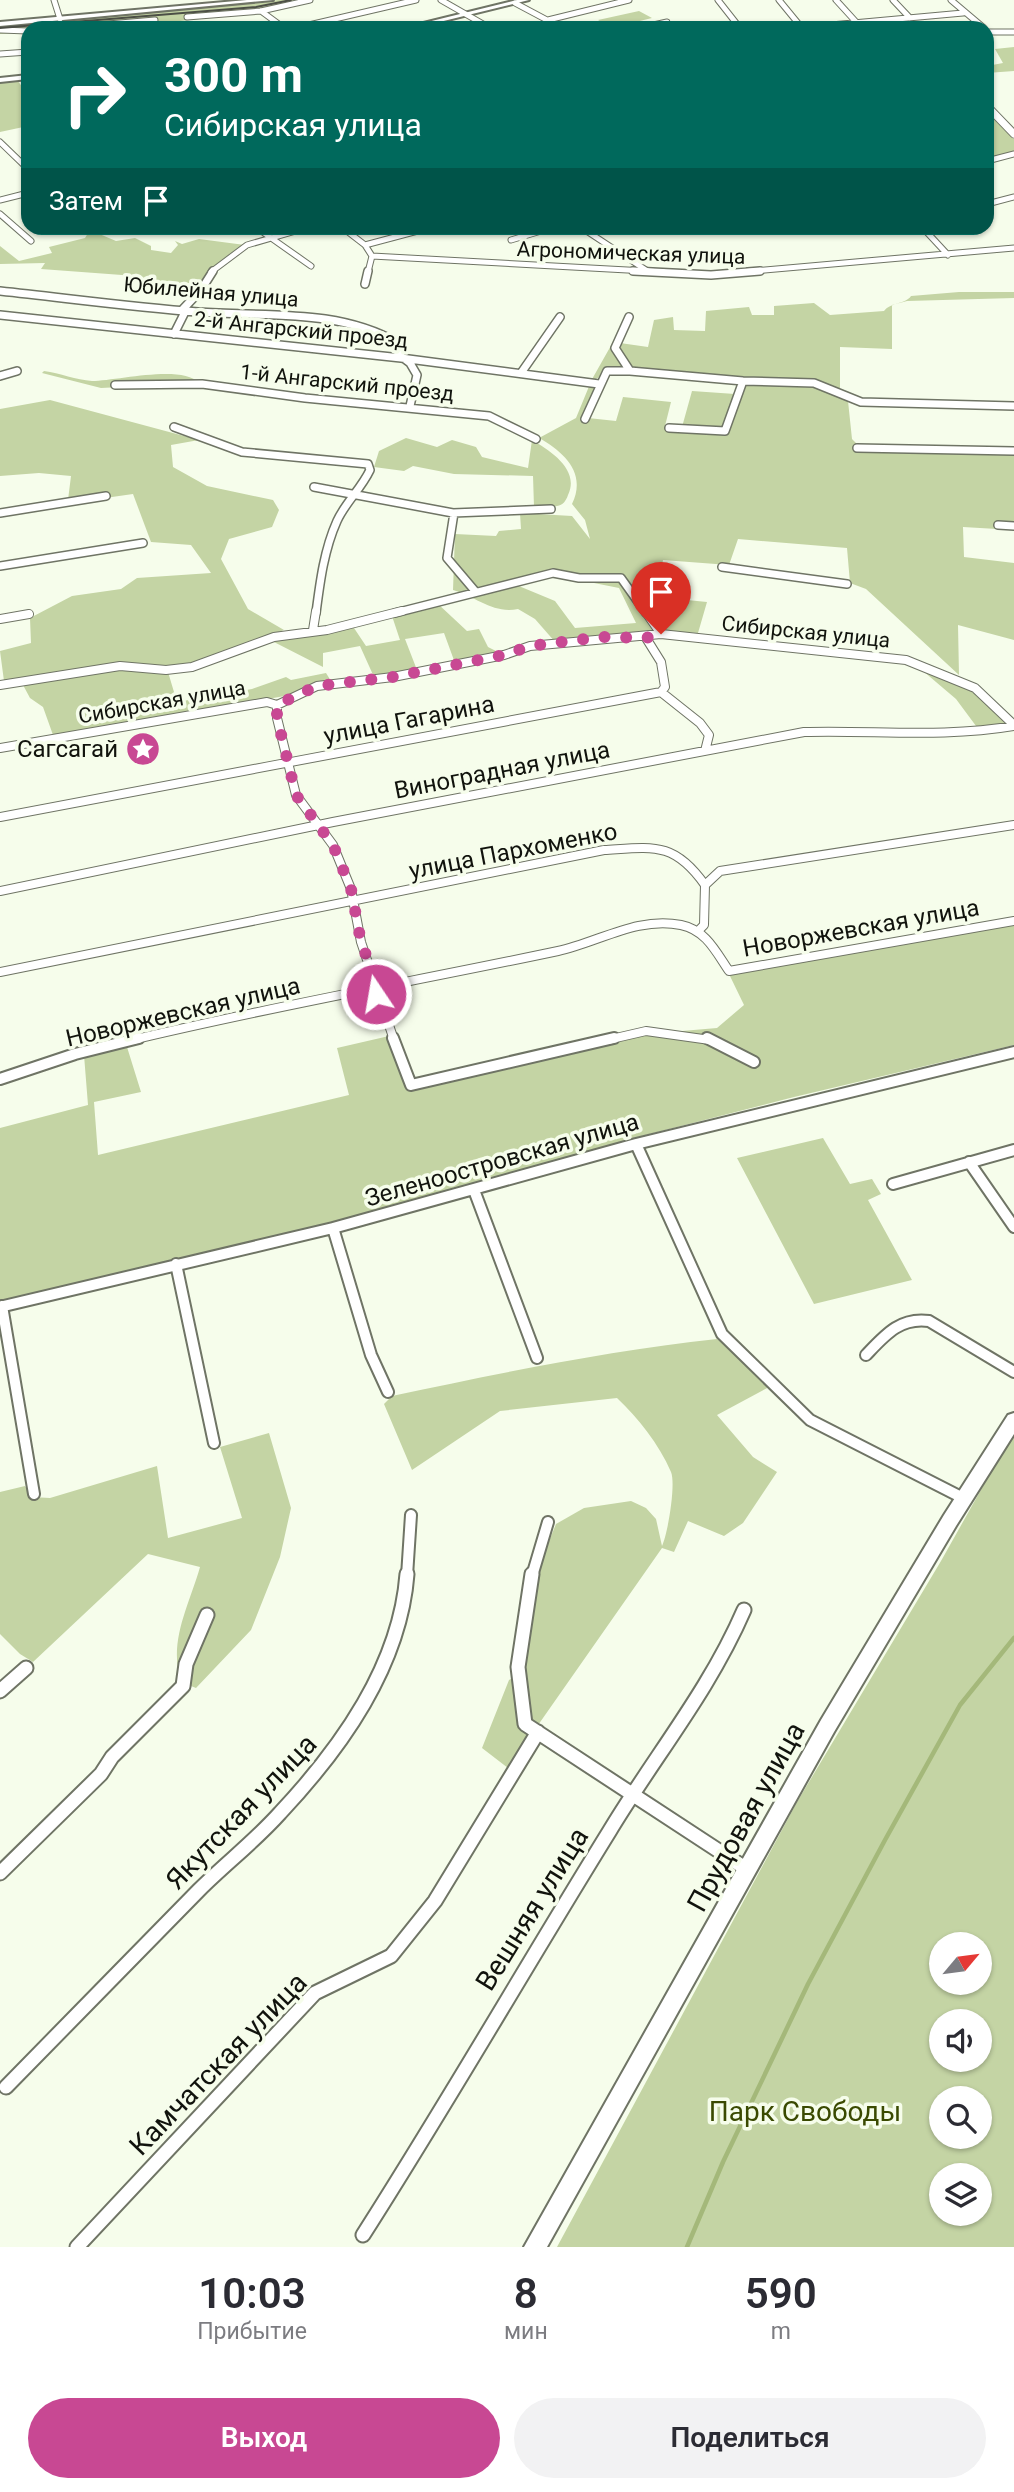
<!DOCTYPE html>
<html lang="ru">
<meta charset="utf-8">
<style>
:root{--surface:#fff;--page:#f2f2f3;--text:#2b2b33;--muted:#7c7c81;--accent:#c84893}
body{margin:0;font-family:Roboto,sans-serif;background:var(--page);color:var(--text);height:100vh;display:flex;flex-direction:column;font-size:26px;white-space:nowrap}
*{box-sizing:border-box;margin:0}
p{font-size:23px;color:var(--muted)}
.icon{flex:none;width:38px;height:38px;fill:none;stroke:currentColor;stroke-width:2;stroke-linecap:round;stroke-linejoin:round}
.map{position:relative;height:2247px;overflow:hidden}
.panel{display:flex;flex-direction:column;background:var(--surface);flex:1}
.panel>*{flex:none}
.banner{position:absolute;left:21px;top:21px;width:973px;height:214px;border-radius:21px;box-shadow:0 2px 5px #0004;background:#00695c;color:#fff;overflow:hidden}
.needle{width:46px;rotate:61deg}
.fabs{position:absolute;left:929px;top:1932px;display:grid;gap:14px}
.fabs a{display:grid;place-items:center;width:63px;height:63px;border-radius:50%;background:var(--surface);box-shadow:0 2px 5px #0004;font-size:35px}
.pin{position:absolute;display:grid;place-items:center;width:60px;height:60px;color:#fff;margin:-72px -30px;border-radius:50% 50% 50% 0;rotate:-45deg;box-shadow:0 0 7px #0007}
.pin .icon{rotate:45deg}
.me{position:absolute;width:77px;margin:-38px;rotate:348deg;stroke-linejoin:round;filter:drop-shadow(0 0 5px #0008)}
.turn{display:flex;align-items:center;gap:24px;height:147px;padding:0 28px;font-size:32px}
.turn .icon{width:91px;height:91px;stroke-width:2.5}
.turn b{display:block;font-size:49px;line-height:60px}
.then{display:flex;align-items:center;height:66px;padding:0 28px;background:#0003;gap:14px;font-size:26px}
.eta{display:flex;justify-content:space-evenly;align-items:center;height:119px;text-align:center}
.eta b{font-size:42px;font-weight:600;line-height:49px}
.button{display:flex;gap:14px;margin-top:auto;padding:14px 28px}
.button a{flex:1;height:80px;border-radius:42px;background:var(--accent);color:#fff;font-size:28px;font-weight:600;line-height:80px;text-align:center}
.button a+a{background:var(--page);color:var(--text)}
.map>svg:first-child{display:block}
.green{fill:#c4d4a4;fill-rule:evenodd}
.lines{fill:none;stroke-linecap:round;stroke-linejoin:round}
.stream{stroke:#a4b87a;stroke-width:4.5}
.minor-far4-casing{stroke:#6f7465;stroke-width:7}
.minor-far3-casing{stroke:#6f7465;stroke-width:10}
.minor-far2-casing{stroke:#6f7465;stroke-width:10}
.minor-far1-casing{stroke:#6f7465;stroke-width:14}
.minor-casing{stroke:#6f7465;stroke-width:17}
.tertiary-casing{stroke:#6f7465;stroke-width:9}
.secondary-casing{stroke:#6f7465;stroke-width:4}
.minor-far4{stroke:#fff;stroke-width:5}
.minor-far3{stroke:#fff;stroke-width:7}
.minor-far2{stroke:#fff;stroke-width:8}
.minor-far1{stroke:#fff;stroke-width:10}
.minor{stroke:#fff;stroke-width:13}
.tertiary{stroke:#fff;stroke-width:7}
.secondary{fill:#fff;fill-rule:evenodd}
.tram{stroke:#4c4f46;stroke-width:2}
.route{stroke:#c84893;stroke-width:12;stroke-dasharray:0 21.6}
.labels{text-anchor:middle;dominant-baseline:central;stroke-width:7;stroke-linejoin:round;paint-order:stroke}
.far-street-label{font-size:21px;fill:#11130d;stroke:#f6fdeb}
.street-label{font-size:24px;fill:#11130d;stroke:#f6fdeb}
.poi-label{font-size:24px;fill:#11130d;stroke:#f6fdeb;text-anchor:end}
.near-street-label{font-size:28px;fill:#11130d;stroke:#f6fdeb}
.near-park-label{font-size:28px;fill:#3a4a01;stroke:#f6fdeb}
</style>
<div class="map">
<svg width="1014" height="2247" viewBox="0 0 1014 2247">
<rect width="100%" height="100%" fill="#f6fdeb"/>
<!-- green -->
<path class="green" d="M279 0H304C219 22 116 28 28 28V32L0 34V26Z
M639 11 652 18 611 28 598 20Z
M1014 47V71L987 73V66L1003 63 995 49Z
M17 80 24 89H28V126L0 132V81Z
M990 115 1014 139V152L987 160V116Z
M90 230 116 241 135 238 151 246V250L171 253 178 245 175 241 182 244 199 239 245 245 207 272 199 290 122 275 41 269 45 263 0 264V246L19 261 52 253 49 247 85 238Z
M959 292H1014V298L907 301 892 305V349L840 347V393L826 385 620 368 591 381 613 342 648 347 654 320 673 317 674 330 705 331 706 311 749 307 752 315H774V306L814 303 830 315 884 311C891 302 906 304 911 296Z
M44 371C60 373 76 380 92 381 116 381 182 364 199 383L101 388 42 373Z
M738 383 812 385 848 401 852 439 859 446 1014 449V530L963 527 964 557 1014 563V640L958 625 959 675 866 589 850 583 847 548 738 539 729 565 663 560 657 597 707 602 698 633 663 631 556 643 535 619 518 609C493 614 477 597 453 590L455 534 496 536 499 531 521 529 520 513 572 516 590 539 585 520 572 504C587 473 564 452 539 438L576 418 590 384 596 385 588 418 616 421 623 397 671 402 665 426 682 427 692 391 735 394ZM554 575 619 588 636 623 575 628 555 601 514 584Z
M50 400 199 440 171 445 173 467 207 486 273 500 279 510 272 527 229 539 221 559 248 609 284 630 168 672 177 702 252 689 286 677 291 680 326 673 331 681 285 696 53 735 43 707 30 698 23 685 4 681 0 651 31 643 30 618 72 596 121 589 137 578 211 573 191 545 151 542 133 494 56 505 68 500 71 476 39 473 0 476V409Z
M406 438 437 447 452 440 476 447 482 457 528 468 532 440C551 451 580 470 568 495 566 501 563 505 557 506 550 508 541 507 534 507L533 476 454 474 413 466 404 471 374 467 379 451Z
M437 603 467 631 479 629 488 647 500 653 455 663 444 633 405 639 417 670 374 677 360 646 323 653V667L272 641 354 628 366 646 400 640 392 616Z
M916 665 972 689 1005 723 979 730 956 699Z
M1014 924V1045L794 1097 634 1138 330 1226 0 1302V1128L88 1105 84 1055 127 1047 141 1092 94 1102 98 1155 349 1095 337 1048 389 1036 412 1091 647 1034 717 1028 744 1005 729 974Z
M823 1138 850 1184 872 1179 881 1194 868 1200 912 1280 814 1304 737 1158Z
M717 1339 729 1346 769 1387 717 1415 753 1457 777 1472 743 1523 724 1536 688 1521 674 1552 662 1548 508 1768 482 1748 509 1680 523 1672 538 1568 556 1524 584 1508 631 1501 646 1508 656 1519 662 1546C668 1533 676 1484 671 1472 659 1444 638 1418 617 1398L500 1411 412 1470 384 1404 392 1396C500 1373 607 1351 717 1339Z
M1014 1431V2247H557L797 1802 941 1561ZM942 1944H980V1983H942ZM942 2021H980V2060H942ZM942 2098H980V2137H942ZM942 2175H980V2214H942Z
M269 1433 291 1508 280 1557 251 1630 196 1688 181 1682C168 1641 189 1606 200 1567L148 1554 33 1662 20 1654 0 1634V1492L25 1486 32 1497 50 1498 157 1466 168 1538 242 1518 220 1447Z"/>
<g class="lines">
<!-- stream -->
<path class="stream" d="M687 2247 723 2162 808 1984 885 1840 960 1705 1014 1638"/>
<!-- minor-far4 casing -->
<g class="minor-far4-casing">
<path id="minor-far4" d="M54 0 60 19
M441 0 490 28
M718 0 740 28
M779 0 802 28
M836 0 857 23
M893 0 910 18
M951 0 984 28
M515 3 562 28
M261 11 284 28
M187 17 261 11 310 0
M548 20 629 0
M61 28 155 20
M296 28 416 0
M640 28 667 22
M798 28 963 13
M0 30 28 31
M987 32H1014
M0 54 28 52
M0 142 28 169
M987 161 1014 154
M0 200 28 193
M987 204 1014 197
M0 214 31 241
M96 228 99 230
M179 228 182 230
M257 228 311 266
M343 228 365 245 372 256 368 272
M582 228 649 272
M923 228 948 255
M511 240 551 228
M365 245 429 228
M372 256 664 272
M211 272 247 245 306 228
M741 272 1014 248"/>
</g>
<!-- minor-far3 casing -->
<g class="minor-far3-casing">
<path id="minor-far3" d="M633 271 711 275 760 271
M365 284 368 271
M0 291C66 298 132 307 198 312 265 317 338 308 398 343V354L410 363 417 375 410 406
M0 315 401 358 599 384
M174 334 184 314 183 309 201 290 213 271
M630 371 743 381 814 383 861 402 1014 406
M521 373 560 317
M0 376 17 371
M115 385 202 384 305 398 489 416 536 439
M585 419 607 371H630L615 348 629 317
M174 427 242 452 368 464 370 470C361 489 345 503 337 521 324 550 320 582 316 613
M669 428 725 431 743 381
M857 448 1014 451
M314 487 453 513 551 509
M0 513 106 496
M454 513 447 558 475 591
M998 525 1014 526
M0 566 143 543
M722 567 847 584
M395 613 553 573 579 578H621L646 613"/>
</g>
<!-- minor-far2 casing -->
<g class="minor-far2-casing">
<path id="minor-far2" d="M645 611 661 634
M0 619 29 614
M313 630 316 611
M646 638 661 662 665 687 661 692 700 723 709 735 705 751
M0 685 120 666 166 670 192 667 274 637 327 630 402 611
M277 705V718L296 795 333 845 351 889 361 942 394 1040
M0 748 267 702 277 705 317 686 393 677 504 655 530 646 661 634 906 660 975 688 1014 725
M0 817 661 692
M0 891 333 822 804 732C874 730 945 738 1014 726
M698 931 704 925 705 885
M0 972 604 850C653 847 674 841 705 885L720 871 1014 825
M132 1040C273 1006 416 981 558 951 599 942 638 916 681 925 706 930 716 952 729 971L1014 921
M607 1040 646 1031 710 1040"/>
</g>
<!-- minor-far1 casing -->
<g class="minor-far1-casing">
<path id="minor-far1" d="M393 1038 411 1085 614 1038
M707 1038 754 1062
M0 1079 75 1054 139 1038
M636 1144 722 1334 810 1420 963 1498
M969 1162 1014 1227
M893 1184 1014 1150
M474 1190 537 1358
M333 1228 371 1355 388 1392
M176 1264 214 1443
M2 1306 34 1494
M0 1307 333 1228 636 1144 1014 1052
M866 1355C885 1335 900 1317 929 1321L1014 1372
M407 1576 411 1515
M532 1576 548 1522"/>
</g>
<!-- minor casing -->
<g class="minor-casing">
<path id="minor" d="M532 1574 518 1667 525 1724 748 1870
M0 1691 26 1668
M0 1873 101 1774 112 1757 183 1686 186 1664 207 1615
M6 2087C70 2021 135 1956 199 1890 225 1864 255 1841 280 1813 341 1748 400 1666 407 1574
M363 2235C448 2102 526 1966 609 1832 654 1757 709 1691 744 1610
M77 2247 315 1993 391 1956 435 1901 538 1732"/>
</g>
<!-- tertiary casing -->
<g class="tertiary-casing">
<path id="tertiary" d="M987 106 1014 134"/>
</g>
<!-- secondary casing -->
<g class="secondary-casing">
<path id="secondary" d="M247 0H273L0 26V22Z
M517 0H529L415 28H403Z
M28 75V79L0 82V78Z
M1014 1413V1434L956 1526 834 1732 547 2247H524L821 1720 944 1515 1008 1415Z"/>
</g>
<!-- minor-far4 -->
<use href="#minor-far4" class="minor-far4"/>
<!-- minor-far3 -->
<use href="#minor-far3" class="minor-far3"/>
<!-- minor-far2 -->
<use href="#minor-far2" class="minor-far2"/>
<!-- minor-far1 -->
<use href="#minor-far1" class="minor-far1"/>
<!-- minor -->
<use href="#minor" class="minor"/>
<!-- tertiary -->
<use href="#tertiary" class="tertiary"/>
<!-- secondary -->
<use href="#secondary" class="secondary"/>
<!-- tram -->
<path class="tram" d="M0 28 256 7 291 0"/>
</g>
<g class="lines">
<!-- route -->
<path class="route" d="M376 994 378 986 361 942 351 889 333 845 296 795 277 718V705L317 686 393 677 504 655 530 646 601 637 646 638 661 634"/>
</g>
<!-- icons -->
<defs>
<g id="sight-disc" transform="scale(1.75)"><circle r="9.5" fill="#c84893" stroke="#f6fdeb"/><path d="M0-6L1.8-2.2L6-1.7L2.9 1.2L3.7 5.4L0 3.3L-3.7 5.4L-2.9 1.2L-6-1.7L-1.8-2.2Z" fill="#fff"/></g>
</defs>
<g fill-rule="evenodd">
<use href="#sight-disc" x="143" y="749"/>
</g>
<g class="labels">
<!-- far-street labels -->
<g class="far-street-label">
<text transform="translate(631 253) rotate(2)">Агрономическая улица</text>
<text transform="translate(211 292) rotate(5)">Юбилейная улица</text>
<text transform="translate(301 330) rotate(6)">2-й Ангарский проезд</text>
<text transform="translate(347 383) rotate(6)">1-й Ангарский проезд</text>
<text transform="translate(806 632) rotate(6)">Сибирская улица</text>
<text transform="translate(162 702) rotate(-10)">Сибирская улица</text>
</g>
<!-- street labels -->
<g class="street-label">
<text transform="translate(409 720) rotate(-11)">улица Гагарина</text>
<text transform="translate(502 770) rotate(-11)">Виноградная улица</text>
<text transform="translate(513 851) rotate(-11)">улица Пархоменко</text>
<text transform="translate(861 928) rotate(-10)">Новоржевская улица</text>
<text transform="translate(183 1012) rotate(-13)">Новоржевская улица</text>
<text transform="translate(502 1160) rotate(-16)">Зеленоостровская улица</text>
</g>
<!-- poi labels -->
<g class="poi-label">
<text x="118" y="749">Сагсагай</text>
</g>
<!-- near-street labels -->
<g class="near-street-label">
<text transform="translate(241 1812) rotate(-46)">Якутская улица</text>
<text transform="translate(746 1817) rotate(-61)">Прудовая улица</text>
<text transform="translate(532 1909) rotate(-58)">Вешняя улица</text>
<text transform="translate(218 2064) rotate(-46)">Камчатская улица</text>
</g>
<!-- near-park labels -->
<g class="near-park-label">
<text x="805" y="2111">Парк Свободы</text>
</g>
</g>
</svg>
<div class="fabs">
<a><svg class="needle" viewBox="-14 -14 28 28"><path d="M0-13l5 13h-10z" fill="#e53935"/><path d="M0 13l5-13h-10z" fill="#7c7c81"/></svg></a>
<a><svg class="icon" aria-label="sound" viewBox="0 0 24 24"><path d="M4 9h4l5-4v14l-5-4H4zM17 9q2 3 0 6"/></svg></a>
<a><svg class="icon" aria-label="search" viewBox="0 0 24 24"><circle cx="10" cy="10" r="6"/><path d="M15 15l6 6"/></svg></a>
<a><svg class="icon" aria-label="layers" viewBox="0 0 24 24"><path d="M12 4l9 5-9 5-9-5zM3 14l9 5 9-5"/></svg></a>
</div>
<div class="pin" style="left:661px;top:634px;background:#d93025"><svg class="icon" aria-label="arrive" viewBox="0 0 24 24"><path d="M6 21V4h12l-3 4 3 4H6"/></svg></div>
<svg class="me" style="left:376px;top:994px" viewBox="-20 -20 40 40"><circle r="17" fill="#c84893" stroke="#fff" stroke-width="3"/><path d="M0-11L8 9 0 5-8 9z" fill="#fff"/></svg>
<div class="banner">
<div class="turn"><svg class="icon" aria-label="right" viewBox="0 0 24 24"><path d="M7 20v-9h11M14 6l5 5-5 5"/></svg><div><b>300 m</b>Сибирская улица</div></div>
<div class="then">Затем<svg class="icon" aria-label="arrive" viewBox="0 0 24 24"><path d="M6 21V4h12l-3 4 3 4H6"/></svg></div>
</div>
</div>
<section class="panel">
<div class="eta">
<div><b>10:03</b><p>Прибытие</p></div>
<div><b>8</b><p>мин</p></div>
<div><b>590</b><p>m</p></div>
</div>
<div class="button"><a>Выход</a><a>Поделиться</a></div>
</section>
